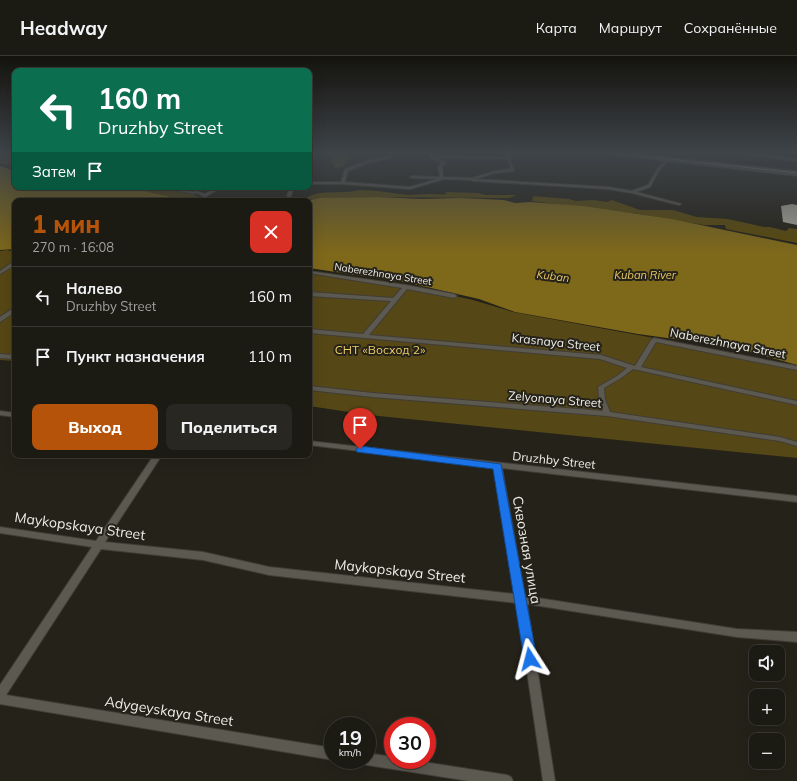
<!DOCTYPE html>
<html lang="ru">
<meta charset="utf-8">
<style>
:root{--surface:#1b1a13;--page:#282721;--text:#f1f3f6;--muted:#a0a1a0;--line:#393833;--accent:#b45309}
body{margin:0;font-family:Mulish,sans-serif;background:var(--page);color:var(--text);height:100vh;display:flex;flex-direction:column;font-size:15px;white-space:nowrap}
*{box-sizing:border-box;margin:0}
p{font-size:13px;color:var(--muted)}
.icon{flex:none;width:22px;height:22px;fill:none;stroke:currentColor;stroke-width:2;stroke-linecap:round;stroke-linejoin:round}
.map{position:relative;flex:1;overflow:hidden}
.details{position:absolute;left:12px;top:142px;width:300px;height:260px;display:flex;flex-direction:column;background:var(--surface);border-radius:8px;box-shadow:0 4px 16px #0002,0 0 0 1px var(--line)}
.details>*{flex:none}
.guide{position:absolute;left:12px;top:12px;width:300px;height:122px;border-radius:8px;box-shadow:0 4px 16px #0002,0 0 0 1px var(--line);background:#0b6e4f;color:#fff;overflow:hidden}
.controls{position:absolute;left:749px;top:589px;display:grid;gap:8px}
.controls a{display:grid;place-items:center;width:36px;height:36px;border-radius:8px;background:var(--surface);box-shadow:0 4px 16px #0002,0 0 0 1px var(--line);font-size:20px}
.speed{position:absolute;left:324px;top:661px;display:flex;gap:8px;font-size:20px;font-weight:700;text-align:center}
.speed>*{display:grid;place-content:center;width:52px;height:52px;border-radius:50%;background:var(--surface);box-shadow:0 4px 16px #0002,0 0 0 1px var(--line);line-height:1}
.speed small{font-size:10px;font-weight:400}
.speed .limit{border:6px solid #d22;background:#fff;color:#111}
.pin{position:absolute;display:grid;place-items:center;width:34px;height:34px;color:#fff;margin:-41px -17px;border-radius:50% 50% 50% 0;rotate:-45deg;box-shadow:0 0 4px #0007}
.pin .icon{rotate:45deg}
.me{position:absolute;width:44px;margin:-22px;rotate:351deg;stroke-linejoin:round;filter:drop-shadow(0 0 3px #0008)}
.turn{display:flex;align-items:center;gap:14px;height:84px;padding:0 20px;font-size:18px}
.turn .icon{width:52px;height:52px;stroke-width:2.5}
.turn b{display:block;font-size:28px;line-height:34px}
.then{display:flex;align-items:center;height:38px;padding:0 20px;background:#0003;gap:8px;font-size:15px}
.round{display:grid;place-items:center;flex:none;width:42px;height:42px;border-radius:8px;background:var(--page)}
.head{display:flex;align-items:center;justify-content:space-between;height:68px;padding:0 20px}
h1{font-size:24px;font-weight:800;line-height:30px;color:var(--accent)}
.cta{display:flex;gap:8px;margin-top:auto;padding:8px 20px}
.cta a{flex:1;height:46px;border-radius:8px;background:var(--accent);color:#fff;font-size:16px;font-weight:800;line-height:46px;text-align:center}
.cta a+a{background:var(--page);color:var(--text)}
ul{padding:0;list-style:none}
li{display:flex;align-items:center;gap:12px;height:60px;padding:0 20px;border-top:1px solid var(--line)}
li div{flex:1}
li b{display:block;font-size:15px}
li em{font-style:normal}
header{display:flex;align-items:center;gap:24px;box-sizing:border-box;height:56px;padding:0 20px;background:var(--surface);border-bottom:1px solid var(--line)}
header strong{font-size:19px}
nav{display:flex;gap:22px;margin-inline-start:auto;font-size:14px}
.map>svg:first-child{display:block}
.green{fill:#564716}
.forest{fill:#59490d}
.water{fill:#7e681a}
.building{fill:#a8a59a}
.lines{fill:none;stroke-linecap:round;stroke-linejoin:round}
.street-casing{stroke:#403d37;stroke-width:2}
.secondary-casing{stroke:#403d37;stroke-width:2}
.street{fill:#5c5950;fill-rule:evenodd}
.secondary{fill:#5c5950;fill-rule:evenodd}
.tram{stroke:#9f9d97;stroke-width:1}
.route{fill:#1a73e8;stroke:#114b97}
.labels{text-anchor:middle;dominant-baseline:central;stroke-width:4;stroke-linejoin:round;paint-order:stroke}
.far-street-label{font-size:10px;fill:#efede8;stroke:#242219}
.far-water-label{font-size:11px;font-style:italic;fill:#e9c963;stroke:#242219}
.street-label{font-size:12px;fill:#efede8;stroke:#242219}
.park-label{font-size:12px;fill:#eccc66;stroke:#242219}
.near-street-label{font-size:14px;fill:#efede8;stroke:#242219}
</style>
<header>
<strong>Headway</strong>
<nav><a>Карта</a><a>Маршрут</a><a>Сохранённые</a></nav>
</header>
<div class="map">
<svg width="797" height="725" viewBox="0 0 797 725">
<rect width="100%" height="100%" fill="#242219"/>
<!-- green -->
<path class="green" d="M0 96H15V110L0 107Z
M98 131C131 131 171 128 202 142V144L191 145 139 134 112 133Z
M7 194 15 196V305L0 304V195Z
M309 215 409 230 473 244 513 256 730 296 797 311V402L369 359 309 350Z"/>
<!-- forest -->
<path class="forest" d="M340 96 354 99 351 100V102L346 105 347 107 343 109 344 111 336 112 334 110H335L331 105 332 101 325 97Z
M359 134C376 134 391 137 409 139 416 139 424 138 431 138 437 138 441 139 447 138L445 136 478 137 485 139H517L509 142 370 141 306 143C316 132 345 139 359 134Z
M533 140 569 143 576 145 594 144 607 146 612 144 640 154H673L697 161 728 163 764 171H770L786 175 789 172 797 173V187L726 173 725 169H704L639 158 532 145Z"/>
<!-- water -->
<path class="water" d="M0 110 15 115V131H97L110 133 139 134 191 145H15V193L0 194Z
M378 141 421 143 461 142 504 144 515 147 531 146 583 150 672 163 797 189V309L714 286 689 285 638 278 515 256 479 243 409 227 309 212V145H304L320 142Z"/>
<!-- building -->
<path class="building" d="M792 148 797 149V169L783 166 781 150Z"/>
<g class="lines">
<!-- street casing -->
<g class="street-casing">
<path id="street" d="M315 96H318L309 107V104Z
M392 96H396L390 102 368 107 348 115 345 126 410 131 438 123 412 122 410 121 411 120 440 121 438 111 442 107 431 102 429 96H431L433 100 507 101 505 96H508L514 115 495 117 476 123 608 131 632 135 648 129 658 112 667 103 669 104 660 113 650 131 636 136 681 148 679 149 632 137 608 133 473 125 471 124 444 123 410 133 343 128H309V126H341L345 113 366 105 388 100ZM437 102 508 103 511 113 495 115 472 122 443 121 442 111 446 107Z
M615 96H623L797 115V117Z
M738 96 797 103V105L737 98Z
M160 131H168L193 136 196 135 205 138 217 131H222L205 141 196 137 194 138Z
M290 131H294L291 140 289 141 287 140Z
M13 206H15V209L0 218V215Z
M309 215 406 229 454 238 457 240 454 242 407 233 369 279 601 299 635 310 651 284 654 282 797 310V314L656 286 641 311 797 345V349L633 313 621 322 604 332 605 343 610 356 780 381 797 386V390L780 385 607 360 373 341 309 334V330L373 337 603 355 599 343 598 331 617 320 627 312 600 303 309 277V273L363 278 391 245 309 240V236L393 242 402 232 309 217Z
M15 251V256L0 266V261Z
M0 298 15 299V303L0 302Z
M0 355 15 357V361L0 359Z
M309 385 797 440V446L502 412 525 540 737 573 797 576V586L737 581 527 548 555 725H543L517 547 269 519 203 504 101 493 6 639 333 692V704L0 648V629L92 491 0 477V471L96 485 154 399H162L105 486 203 496 269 511 515 538 494 411 309 389Z
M367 697 393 701V704H411L507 719 511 721 513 725H469L367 709 363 707 362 704H367Z"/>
</g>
<!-- secondary casing -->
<g class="secondary-casing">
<path id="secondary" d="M586 96H597L797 118V120Z"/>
</g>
<!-- street -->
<use href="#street" class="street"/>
<!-- secondary -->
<use href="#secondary" class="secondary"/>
<!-- tram -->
<path class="tram" d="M605 96 797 117"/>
</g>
<!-- sky -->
<linearGradient id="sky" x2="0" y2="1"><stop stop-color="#14130e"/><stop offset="0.49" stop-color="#3f4449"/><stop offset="1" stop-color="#3f4449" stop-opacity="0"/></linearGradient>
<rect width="797" height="197" fill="url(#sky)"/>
<!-- route -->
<path class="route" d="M360 390 501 408 537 603 535 608 530 610 526 608 524 603 493 413 357 396 356 393Z"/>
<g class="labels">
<!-- far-street labels -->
<g class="far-street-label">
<text transform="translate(383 218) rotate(9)">Naberezhnaya Street</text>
</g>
<!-- far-water labels -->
<g class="far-water-label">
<text x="645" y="219">Kuban River</text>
<text transform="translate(553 220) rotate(7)">Kuban</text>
</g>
<!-- street labels -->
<g class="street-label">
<text transform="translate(556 286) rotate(6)">Krasnaya Street</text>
<text transform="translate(728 287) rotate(11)">Naberezhnaya Street</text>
<text transform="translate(555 343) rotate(5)">Zelyonaya Street</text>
<text transform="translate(554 404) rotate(6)">Druzhby Street</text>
</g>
<!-- park labels -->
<g class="park-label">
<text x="380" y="293">СНТ «Восход 2»</text>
</g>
<!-- near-street labels -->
<g class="near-street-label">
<text transform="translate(80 470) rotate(8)">Maykopskaya Street</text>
<text transform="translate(527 494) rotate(80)">Сквозная улица</text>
<text transform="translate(400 515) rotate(6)">Maykopskaya Street</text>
<text transform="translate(169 655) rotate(9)">Adygeyskaya Street</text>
</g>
</g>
</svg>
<div class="controls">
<a><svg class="icon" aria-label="sound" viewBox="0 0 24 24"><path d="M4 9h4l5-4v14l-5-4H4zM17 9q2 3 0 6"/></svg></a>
<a>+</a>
<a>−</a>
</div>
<div class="speed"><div>19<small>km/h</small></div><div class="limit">30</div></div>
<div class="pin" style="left:360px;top:393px;background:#d93025"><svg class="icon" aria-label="arrive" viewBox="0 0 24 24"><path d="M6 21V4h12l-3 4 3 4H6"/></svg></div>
<svg class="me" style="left:530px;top:603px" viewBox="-20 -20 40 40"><path d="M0-17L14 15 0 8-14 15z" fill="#1a73e8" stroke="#fff" stroke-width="4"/></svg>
<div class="guide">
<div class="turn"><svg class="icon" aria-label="left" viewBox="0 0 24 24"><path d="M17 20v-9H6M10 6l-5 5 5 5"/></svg><div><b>160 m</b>Druzhby Street</div></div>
<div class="then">Затем<svg class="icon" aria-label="arrive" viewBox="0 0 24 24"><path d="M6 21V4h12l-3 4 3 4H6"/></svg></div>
</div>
<section class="details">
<div class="head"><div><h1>1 мин</h1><p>270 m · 16:08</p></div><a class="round" style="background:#d93025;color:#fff"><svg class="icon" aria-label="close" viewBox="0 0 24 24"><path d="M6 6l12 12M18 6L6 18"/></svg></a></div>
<ul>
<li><svg class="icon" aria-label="left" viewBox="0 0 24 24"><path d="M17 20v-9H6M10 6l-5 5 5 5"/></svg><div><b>Налево</b><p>Druzhby Street</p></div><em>160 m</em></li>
<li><svg class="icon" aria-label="arrive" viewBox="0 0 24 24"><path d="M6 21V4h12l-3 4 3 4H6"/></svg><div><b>Пункт назначения</b></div><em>110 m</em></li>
</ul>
<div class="cta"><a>Выход</a><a>Поделиться</a></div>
</section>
</div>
